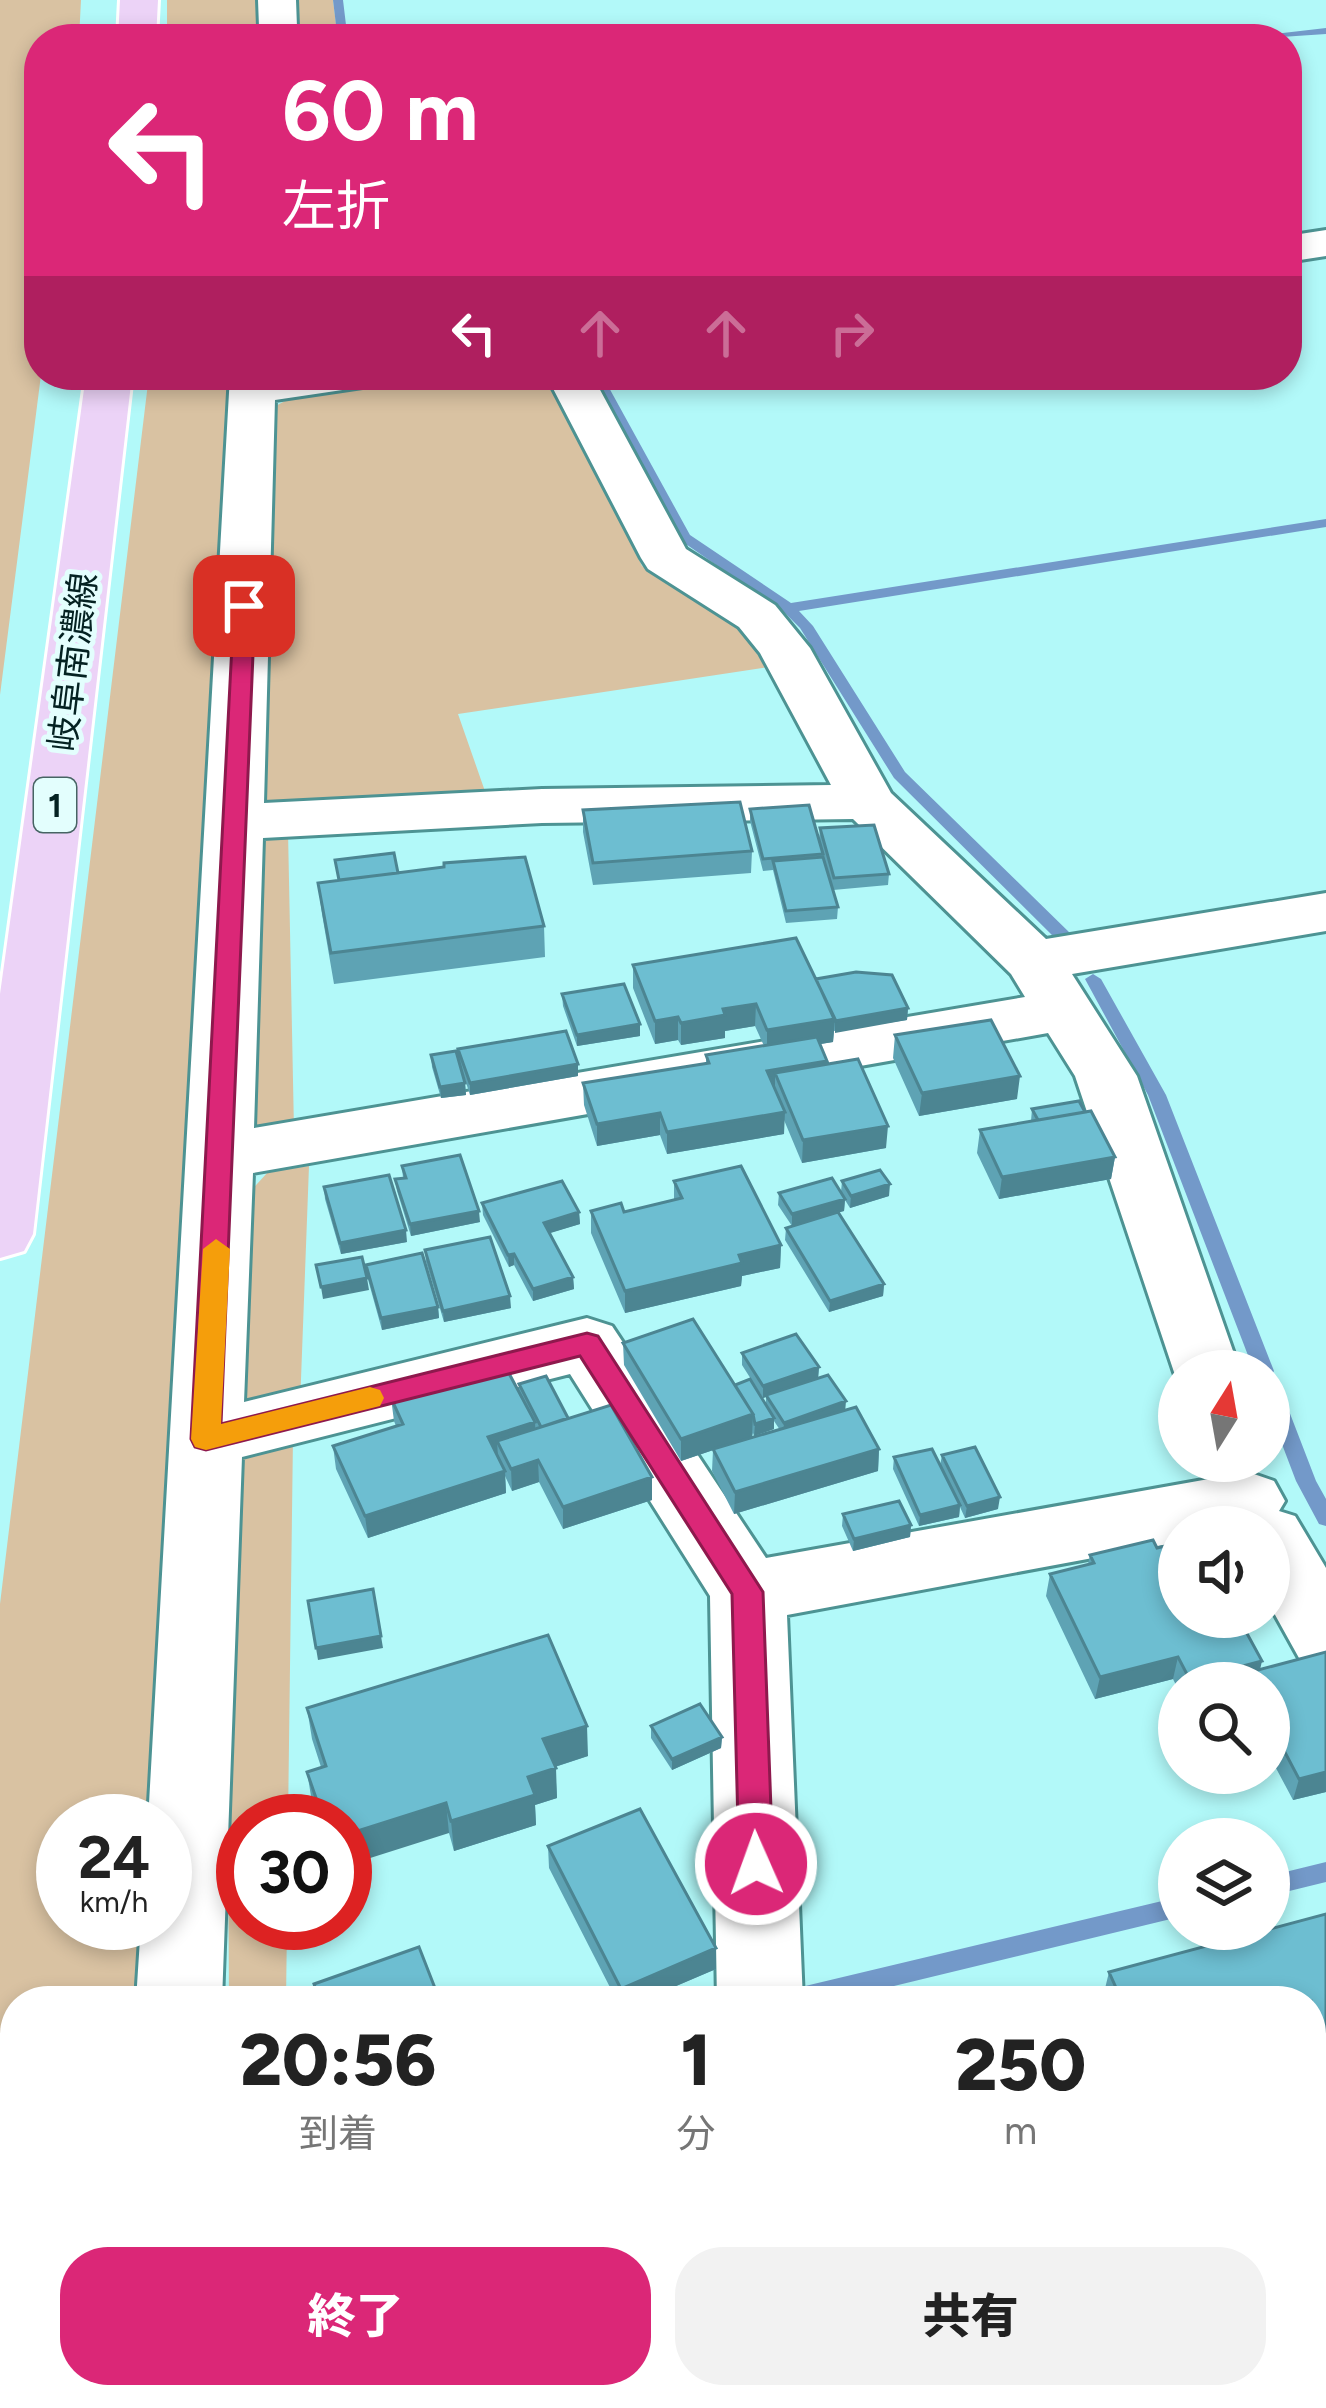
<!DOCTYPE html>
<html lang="ja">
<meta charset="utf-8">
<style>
:root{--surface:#fff;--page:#f2f2f2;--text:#222;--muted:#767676;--accent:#db2777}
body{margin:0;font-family:Figtree,"Noto Sans JP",sans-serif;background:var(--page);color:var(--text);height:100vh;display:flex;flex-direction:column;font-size:45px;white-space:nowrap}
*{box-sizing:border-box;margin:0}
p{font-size:39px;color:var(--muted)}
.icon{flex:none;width:66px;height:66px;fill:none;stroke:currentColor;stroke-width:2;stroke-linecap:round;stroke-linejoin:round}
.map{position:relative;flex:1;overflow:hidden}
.side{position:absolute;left:0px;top:1986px;width:1326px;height:423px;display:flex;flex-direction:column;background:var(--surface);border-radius:48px 48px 0 0;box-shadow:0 6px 18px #0003}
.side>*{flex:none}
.guide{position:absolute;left:24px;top:24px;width:1278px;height:366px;border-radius:48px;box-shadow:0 6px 18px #0003;background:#db2777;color:#fff;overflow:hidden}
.needle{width:78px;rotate:11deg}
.fabs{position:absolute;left:1158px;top:1350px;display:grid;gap:24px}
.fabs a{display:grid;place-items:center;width:132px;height:132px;border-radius:50%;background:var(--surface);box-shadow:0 6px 18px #0003;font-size:60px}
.speed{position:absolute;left:36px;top:1794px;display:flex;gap:24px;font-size:60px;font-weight:700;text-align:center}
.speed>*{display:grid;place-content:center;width:156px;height:156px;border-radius:50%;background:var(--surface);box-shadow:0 6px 18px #0003;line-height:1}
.speed small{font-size:30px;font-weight:400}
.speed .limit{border:18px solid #d22;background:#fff;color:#111}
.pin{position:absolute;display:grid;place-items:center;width:102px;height:102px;color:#fff;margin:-51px;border-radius:24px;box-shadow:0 6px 18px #0006}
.me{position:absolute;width:132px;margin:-66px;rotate:358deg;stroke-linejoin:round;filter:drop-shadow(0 0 9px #0008)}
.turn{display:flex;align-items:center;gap:42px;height:252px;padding:0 60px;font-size:54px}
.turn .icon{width:156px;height:156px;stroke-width:2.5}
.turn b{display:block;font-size:84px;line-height:102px}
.lanes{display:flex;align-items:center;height:114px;padding:0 60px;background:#0003;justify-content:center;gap:60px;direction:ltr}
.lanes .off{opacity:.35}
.eta{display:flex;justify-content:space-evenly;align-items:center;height:204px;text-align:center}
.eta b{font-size:72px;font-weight:800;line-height:84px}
.action{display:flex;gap:24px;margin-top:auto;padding:24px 60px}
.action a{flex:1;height:138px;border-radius:48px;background:var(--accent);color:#fff;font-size:48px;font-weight:800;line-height:138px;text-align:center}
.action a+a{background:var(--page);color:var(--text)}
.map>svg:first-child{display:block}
.green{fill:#d9c2a2}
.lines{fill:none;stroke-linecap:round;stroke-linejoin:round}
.stream{fill:#7399c9;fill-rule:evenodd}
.minor-casing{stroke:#4d9393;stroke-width:6}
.major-casing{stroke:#fff;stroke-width:6}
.minor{fill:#fff;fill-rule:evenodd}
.major{fill:#ecd3f7;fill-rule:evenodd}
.wall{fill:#5ea3b4;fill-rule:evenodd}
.shaded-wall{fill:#4c8592}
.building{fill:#6dbed1;stroke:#4c8592;stroke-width:3}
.route{fill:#db2777;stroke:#8e194d;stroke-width:3}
.slow{fill:#f59e0b}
.labels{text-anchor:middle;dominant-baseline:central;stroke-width:10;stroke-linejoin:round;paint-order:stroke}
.shield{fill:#e3fefd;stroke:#476464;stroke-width:3}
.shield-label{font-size:33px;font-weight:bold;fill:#042222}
.street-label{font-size:36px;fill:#042222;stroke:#e3fefd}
</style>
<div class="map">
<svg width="1326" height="2408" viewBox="0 0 1326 2408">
<rect width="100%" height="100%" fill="#b2f9f9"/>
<!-- green -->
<path class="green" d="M0 0H81L79 39H39L41 375 0 695Z
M167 0H264L258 39H167Z
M290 0H333L336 24 325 39H285Z
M149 375H239L153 1821H63V1923H147L142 2001H15V2394H163L162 2408H0V1604Z
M451 375H555L642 566 750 631 775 666 458 714 487 797 280 810 261 803 272 408 296 395Z
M288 831 294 1130 250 1124 260 843Z
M309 1166 300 1406 261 1413 235 1401 247 1195 268 1172Z
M293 1437 288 1821H243V1923H287L286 2001H229L226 1472 240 1449Z"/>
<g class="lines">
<!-- stream -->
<path class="stream" d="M333 0H343L346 25 335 39H325L336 25Z
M1326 28V34L1253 39 1258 36Z
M590 375H602L690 535 791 603 1326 519V527L799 611 813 626 905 772 1072 935 1074 939 1066 944 1060 943 894 778 800 628 783 611 680 540Z
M1093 974 1101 979 1166 1095 1274 1371 1271 1376 1269 1371H1254L1148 1095 1085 979Z
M1269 1378 1276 1380 1279 1385 1316 1481 1326 1499V1526L1319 1524 1296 1481 1269 1410Z
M1326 1862V1882L1269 1896V1876Z
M1179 1897V1917L832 2001H791L789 1998 793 1991 801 1987Z"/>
<!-- minor casing -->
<g class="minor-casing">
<path id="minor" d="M258 0H296L297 27 289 39H251L259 27Z
M1326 230V256L1287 262V236Z
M230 375H383L376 385 275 400 264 803 542 789 831 785 760 653 739 627 648 569 641 558 546 375H592L686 549 775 605 810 648 891 793 1046 939 1326 893V931L1072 974 1137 1076 1240 1371H1179V1387L1075 1076 1048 1033 253 1173 244 1402 587 1318 612 1326 766 1558 1248 1472 1274 1481 1285 1501 1279 1511 1295 1516 1326 1568V1667L1299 1658 1269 1604V1527H1179V1542L787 1615 803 2001H717L710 1596 570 1374 242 1457 222 2001H136L141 1923H165V1821H148ZM853 819 1011 974 1025 997 254 1128 263 838 542 823Z
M1326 2311V2405L1306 2408 1277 2394H1311V2316Z
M154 2394H248L247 2408H153Z
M741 2394H835L836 2408H742Z
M1110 2394H1248L1242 2408H1105Z"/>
</g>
<!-- major casing -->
<g class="major-casing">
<path id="major" d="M120 0H158L156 39H118Z
M86 375H132L33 1234 24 1251 0 1258V994Z"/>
</g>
<!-- minor -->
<use href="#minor" class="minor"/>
<!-- major -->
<use href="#major" class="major"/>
</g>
<!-- wall -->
<path class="wall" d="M750 809 823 854 838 907 837 919 786 923 773 870 763 871 750 821Z
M583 810 752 851 751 873 593 885 583 832Z
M820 828 889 874 888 885 833 890 819 840Z
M335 860 398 873 544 926 545 957 334 984 322 914 318 883 338 880Z
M633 965 816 979 908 1008 907 1020 834 1031 833 1042 820 1044 827 1064 886 1148 802 1163 784 1120V1134L667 1154 660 1135 597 1146 584 1105 583 1083 706 1063V1055L764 1046 755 1026 725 1031V1038L681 1045 678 1040 655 1044 633 988Z
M562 994 640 1036 577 1046 563 1006Z
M895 1035 1017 1099 919 1116 893 1058Z
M458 1049 578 1064V1076L470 1095 459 1061Z
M431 1055 465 1083 466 1095 441 1098 432 1067Z
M1032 1109 1085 1112 1115 1157 1111 1179 999 1199 977 1153 980 1130 1031 1121Z
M402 1166 480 1222 411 1236 397 1191 395 1179 403 1178Z
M674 1181 781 1245 780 1268 742 1276 741 1286 625 1313 591 1233V1211L624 1212 674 1200Z
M842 1181 889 1196 850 1208 845 1200 844 1211 838 1212 884 1284 883 1296 829 1312 785 1240 786 1228 792 1226 778 1205 779 1193 841 1192Z
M324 1187 407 1242 341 1254 325 1199Z
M482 1203 579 1212 580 1224 549 1233 573 1277 574 1289 533 1301 514 1265 509 1267 483 1215Z
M425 1250 511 1308 444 1322 426 1262Z
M366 1265 438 1307 439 1318 382 1330 367 1276Z
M623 1343 735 1385 766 1404V1397L763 1398 742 1365V1353L819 1367 818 1378 879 1449 878 1471 734 1514 712 1471 713 1450 681 1461 624 1365ZM774 1421 780 1430 736 1442 752 1437 753 1433 754 1436 774 1429Z
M519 1384 568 1418 652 1500 563 1529 539 1482 512 1491 505 1476 506 1493 368 1538 336 1469 333 1446 396 1426 394 1421 391 1398 519 1393Z
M942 1455 998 1509 965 1518 960 1507 959 1517 919 1526 893 1469 894 1457 940 1466Z
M843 1514 911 1525 910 1537 853 1551 842 1526Z
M1157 1548 1249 1619 1240 1621 1260 1669 1326 1652V1792L1293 1800 1269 1755V1683H1179V1691L1173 1679 1095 1699 1046 1596 1050 1574 1088 1564 1090 1555Z
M307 1708 588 1756 555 1767 557 1798 535 1805 536 1825 454 1851 449 1833 345 1821H318L312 1802 307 1772 321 1767 312 1739Z
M651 1726 722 1737 721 1748 672 1770 651 1738Z
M548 1846 716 1948V1969L641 2001H617L549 1868Z
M1326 1914V2120L1311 2124V2001H1102L1109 1972Z
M1305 2394 1326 2408H1299Z"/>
<!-- shaded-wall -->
<path class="shaded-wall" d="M756 1004 755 1026 725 1031V1038L681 1045V1023L723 1009Z
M908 1008 907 1020 835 1033V1021Z
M678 1017V1040L655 1044V1021Z
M835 1019 833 1042 767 1053V1030Z
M640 1024V1036L577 1046V1035Z
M827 1061 826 1083 775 1073V1092L767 1071Z
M578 1064V1076L470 1095V1083Z
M1020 1076 1017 1099 919 1116 922 1093Z
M465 1083 466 1095 441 1098 440 1087Z
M785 1112 784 1134 667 1154V1132Z
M660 1113V1135L597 1146V1124Z
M888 1126 886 1148 802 1163 803 1140Z
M1115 1157 1111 1179 999 1199 1002 1177Z
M890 1184 889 1196 850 1208 851 1196Z
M845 1199 844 1211 792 1226V1214Z
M479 1211 480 1222 411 1236 410 1224Z
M579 1212 580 1224 544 1235V1223Z
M406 1230 407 1242 341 1254 340 1243Z
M781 1245 780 1268 742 1276 741 1286 625 1313V1291L739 1255Z
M514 1254V1265L509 1267 508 1255Z
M573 1277 574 1289 533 1301V1289Z
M367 1278 369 1290 323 1299 321 1287Z
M884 1284 883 1296 829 1312 830 1301Z
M510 1296 511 1308 444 1322 443 1311Z
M438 1307 439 1318 382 1330 381 1318Z
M819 1367 818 1379 763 1398V1386Z
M846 1401 845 1413 783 1435 784 1423Z
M753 1414 752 1437 681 1461V1439Z
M774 1418V1429L754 1436 755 1424Z
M535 1422 536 1445 497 1441 498 1457 488 1437Z
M879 1449 878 1471 734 1514 735 1492Z
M538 1460 539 1482 512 1491 511 1469Z
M505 1471 506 1493 368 1538 365 1516Z
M652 1477V1500L563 1529V1507Z
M1000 1497 998 1509 965 1518 967 1506Z
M960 1505 959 1517 919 1526 920 1515Z
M911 1525 910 1537 853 1551 854 1539Z
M381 1636 383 1648 318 1660 316 1648Z
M1178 1657 1173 1679 1095 1699 1100 1677Z
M1262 1661 1257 1683 1243 1674 1241 1683H1189L1190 1680Z
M587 1726 588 1756 545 1770 543 1739Z
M722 1737 721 1748 672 1770V1759Z
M556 1768 557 1798 535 1805 536 1825 454 1851 451 1821 528 1777Z
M1326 1772V1792L1293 1800 1299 1779Z
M446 1803 449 1833 345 1866V1835Z
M716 1948V1969L641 2001H621V1989Z
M1326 2095V2120L1311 2124V2099Z
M377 2394H408L365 2408H340V2406Z"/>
<!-- building -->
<path class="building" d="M740 802 752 851 593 863 583 810Z
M809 805 823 854 763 859 750 809Z
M874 825 889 874 834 878 820 828Z
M394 853 398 873 339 880 335 860Z
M525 857 544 926 331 953 318 883 444 867V863Z
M823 857 838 907 786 911 773 861Z
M796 938 835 1019 767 1030 756 1004 723 1009 725 1015 681 1023 678 1017 655 1021 633 965Z
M856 972 892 975 908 1008 835 1021 816 979Z
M624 984 640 1024 577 1035 562 994Z
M991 1020 1020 1076 922 1093 895 1035Z
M566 1031 578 1064 470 1083 458 1049Z
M817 1037 827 1061 767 1071 785 1112 667 1132 660 1113 597 1124 583 1083 709 1063 706 1055Z
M456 1051 465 1083 440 1087 431 1055Z
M858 1059 888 1126 803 1140 775 1073Z
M1079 1101 1085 1112 1038 1120 1032 1109Z
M1091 1111 1115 1157 1002 1177 980 1130Z
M460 1155 479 1211 410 1224 395 1179 406 1178 402 1166Z
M741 1166 781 1245 739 1255 742 1263 625 1291 591 1211 621 1203 624 1212 682 1198 674 1181Z
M880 1170 890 1184 851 1196 842 1181Z
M389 1175 406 1230 340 1243 324 1187Z
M832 1178 845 1199 792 1214 779 1193Z
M562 1181 579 1212 544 1223 573 1277 533 1289 514 1254 508 1255 482 1203Z
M838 1212 884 1284 830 1301 786 1228Z
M490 1237 510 1296 443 1311 425 1250Z
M422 1253 438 1307 381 1318 366 1265Z
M362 1257 367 1278 321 1287 316 1265Z
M693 1319 753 1414 681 1439 623 1343Z
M796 1334 819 1367 763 1386 742 1353Z
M504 1364 535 1422 488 1437 505 1471 365 1516 333 1446 403 1424 391 1398Z
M828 1375 846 1401 784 1423 766 1395Z
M546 1376 568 1418 541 1427 519 1384Z
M750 1379 774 1418 755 1424 753 1414 735 1385Z
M611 1405 652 1477 563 1507 538 1460 511 1469 497 1441Z
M856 1407 879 1449 735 1492 713 1449Z
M975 1447 1000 1497 967 1506 942 1455Z
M932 1449 960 1505 920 1515 894 1457Z
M899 1501 911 1525 854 1539 843 1514Z
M1153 1540 1157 1548 1179 1543V1617H1238L1262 1661 1190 1680 1178 1657 1100 1677 1050 1574 1094 1563 1090 1555Z
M373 1589 381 1636 316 1648 308 1601Z
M548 1635 587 1726 543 1739 556 1768 528 1777 535 1795 451 1821 446 1803 345 1835V1821H324L307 1772 326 1766 307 1708Z
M1326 1652V1772L1299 1779 1269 1722V1683H1248L1243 1674Z
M700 1704 722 1737 672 1759 651 1726Z
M640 1809 716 1948 621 1989 548 1846Z
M1326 1914V2095L1311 2099V2001H1122L1109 1972Z
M419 1947 440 2001H320L314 1984Z
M1326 2388V2408H1311L1305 2394H1311V2392Z
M337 2394H377L340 2406Z
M391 2394H442L446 2408H359L358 2405Z
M446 2394H532L537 2408H450Z"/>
<!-- route -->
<path class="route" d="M244 599 255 606 221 1424 587 1333 598 1336 763 1592 773 1864 768 1875 756 1879 744 1875 739 1864 732 1594 580 1356 206 1450 195 1447 191 1439 234 606Z"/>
<!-- slow -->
<path class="slow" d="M216 1239 230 1249 221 1424 370 1387 380 1390 384 1398 380 1406 206 1450 195 1447 191 1439 203 1249Z"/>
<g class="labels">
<!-- shield labels -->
<rect class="shield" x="34" y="778" width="42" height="54" rx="9"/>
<g class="shield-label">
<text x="55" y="805">1</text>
</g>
<!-- street labels -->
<g class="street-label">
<text transform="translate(73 662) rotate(-83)">岐阜南濃線</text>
</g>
</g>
</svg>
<div class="fabs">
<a><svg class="needle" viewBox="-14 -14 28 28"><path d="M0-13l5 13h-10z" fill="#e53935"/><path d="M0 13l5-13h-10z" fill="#767676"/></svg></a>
<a><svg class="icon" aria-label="sound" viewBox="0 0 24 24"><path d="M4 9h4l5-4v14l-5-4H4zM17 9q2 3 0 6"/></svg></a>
<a><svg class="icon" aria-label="search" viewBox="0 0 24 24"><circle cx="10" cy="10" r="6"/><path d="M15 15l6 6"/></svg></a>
<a><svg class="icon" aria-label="layers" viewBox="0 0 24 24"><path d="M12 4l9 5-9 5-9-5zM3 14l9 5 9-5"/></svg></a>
</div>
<div class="speed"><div>24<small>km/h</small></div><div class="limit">30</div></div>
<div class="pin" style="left:244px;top:606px;background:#d93025"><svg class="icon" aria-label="arrive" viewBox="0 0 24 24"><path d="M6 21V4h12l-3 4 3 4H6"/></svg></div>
<svg class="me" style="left:756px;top:1864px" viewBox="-20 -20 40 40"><circle r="17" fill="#db2777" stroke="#fff" stroke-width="3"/><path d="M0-11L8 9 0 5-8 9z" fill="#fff"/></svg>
<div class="guide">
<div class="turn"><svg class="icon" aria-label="left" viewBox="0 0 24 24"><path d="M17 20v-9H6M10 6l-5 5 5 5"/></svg><div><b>60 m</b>左折</div></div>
<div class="lanes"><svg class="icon" aria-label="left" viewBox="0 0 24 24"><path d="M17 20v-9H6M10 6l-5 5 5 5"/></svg><svg class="icon off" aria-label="ahead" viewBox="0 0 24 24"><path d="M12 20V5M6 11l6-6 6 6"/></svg><svg class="icon off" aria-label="ahead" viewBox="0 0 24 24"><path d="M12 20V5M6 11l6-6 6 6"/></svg><svg class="icon off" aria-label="right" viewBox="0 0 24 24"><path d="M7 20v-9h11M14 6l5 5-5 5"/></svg></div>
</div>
<section class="side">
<div class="eta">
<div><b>20:56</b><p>到着</p></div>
<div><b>1</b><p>分</p></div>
<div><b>250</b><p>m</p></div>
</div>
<div class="action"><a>終了</a><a>共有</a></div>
</section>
</div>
